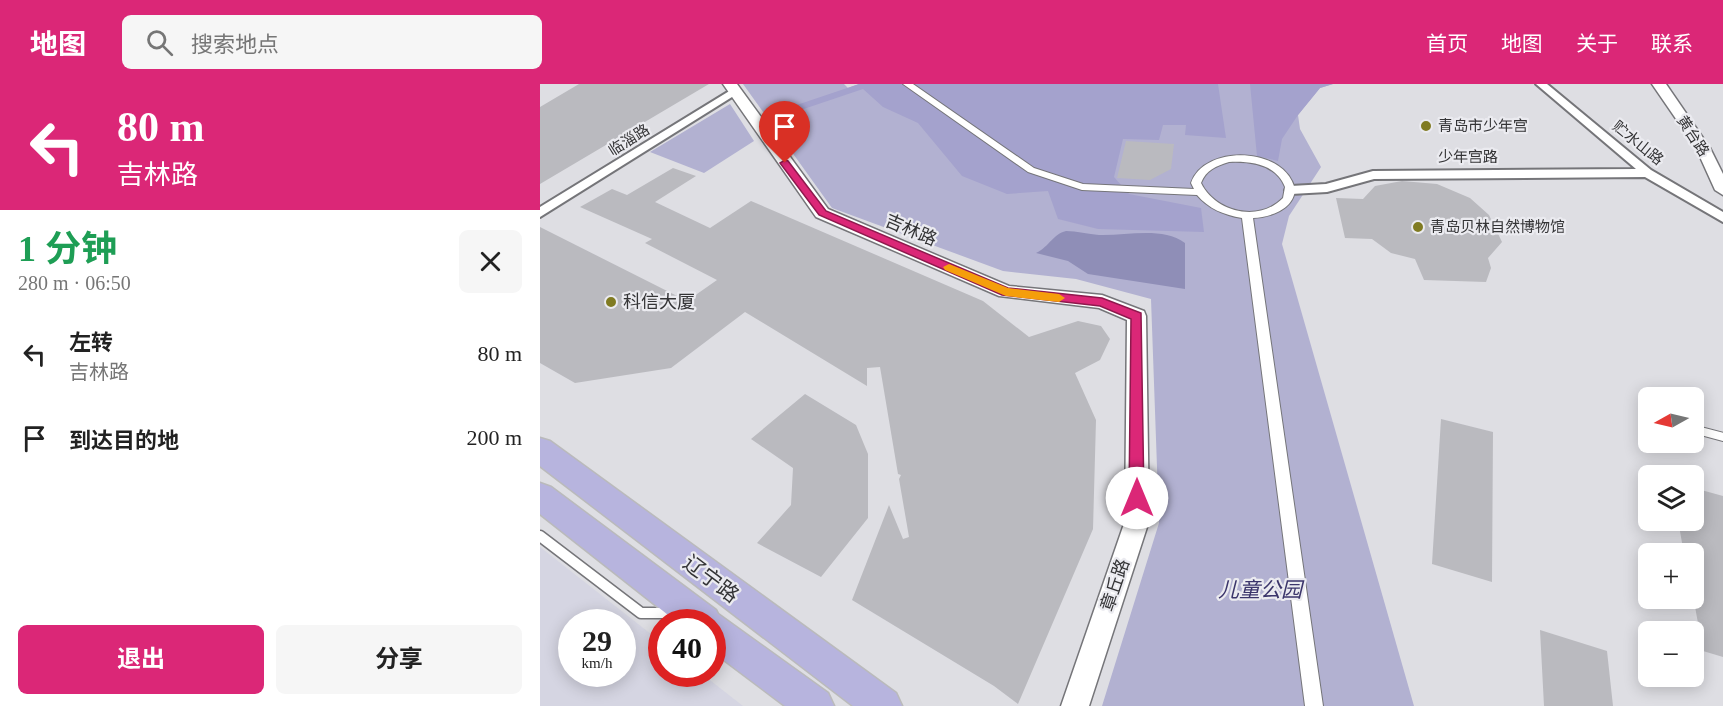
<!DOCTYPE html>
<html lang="zh">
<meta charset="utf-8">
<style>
:root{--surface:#fff;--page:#f6f6f6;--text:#222;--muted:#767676;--accent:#db2777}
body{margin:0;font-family:"Times New Roman","Noto Sans SC",serif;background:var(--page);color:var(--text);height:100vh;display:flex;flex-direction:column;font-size:22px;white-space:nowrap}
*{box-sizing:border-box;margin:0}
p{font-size:20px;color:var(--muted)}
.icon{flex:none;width:33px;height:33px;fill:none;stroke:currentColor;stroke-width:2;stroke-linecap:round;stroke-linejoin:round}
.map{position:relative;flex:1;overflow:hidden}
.panel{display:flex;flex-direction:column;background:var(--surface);width:540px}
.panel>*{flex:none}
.hud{background:#db2777;color:#fff;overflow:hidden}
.needle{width:39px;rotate:262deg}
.buttons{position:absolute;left:1098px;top:303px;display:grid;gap:12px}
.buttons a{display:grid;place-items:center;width:66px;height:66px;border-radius:9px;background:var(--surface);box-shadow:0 3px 15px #0003;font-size:30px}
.speed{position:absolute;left:18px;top:525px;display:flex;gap:12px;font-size:30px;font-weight:700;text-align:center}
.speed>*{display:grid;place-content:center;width:78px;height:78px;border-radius:50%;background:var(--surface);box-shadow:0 3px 15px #0003;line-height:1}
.speed small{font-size:15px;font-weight:400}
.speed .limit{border:9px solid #d22;background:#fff;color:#111}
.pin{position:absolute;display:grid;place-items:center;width:51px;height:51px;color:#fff;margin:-62px -26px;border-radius:50% 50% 50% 0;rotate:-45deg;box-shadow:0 0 6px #0007}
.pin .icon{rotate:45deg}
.me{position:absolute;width:66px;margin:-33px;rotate:0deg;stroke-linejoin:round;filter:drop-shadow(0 0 4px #0008)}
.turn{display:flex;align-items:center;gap:21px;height:126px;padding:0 18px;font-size:27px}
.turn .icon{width:78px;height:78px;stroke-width:2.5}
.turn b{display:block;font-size:42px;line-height:51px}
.round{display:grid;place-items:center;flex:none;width:63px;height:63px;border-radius:9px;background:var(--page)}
.head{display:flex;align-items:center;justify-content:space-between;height:102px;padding:0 18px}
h1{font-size:36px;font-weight:700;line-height:45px;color:#1e9e55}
.button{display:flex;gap:12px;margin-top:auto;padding:12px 18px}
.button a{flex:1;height:69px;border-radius:9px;background:var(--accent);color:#fff;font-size:24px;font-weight:700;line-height:69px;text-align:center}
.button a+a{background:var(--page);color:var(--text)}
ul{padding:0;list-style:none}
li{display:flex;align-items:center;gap:18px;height:84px;padding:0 18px}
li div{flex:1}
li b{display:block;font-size:22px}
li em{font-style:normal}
header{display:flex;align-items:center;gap:36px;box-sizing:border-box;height:84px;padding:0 30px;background:var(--accent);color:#fff}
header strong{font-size:28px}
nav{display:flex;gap:33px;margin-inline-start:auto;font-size:21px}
.search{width:420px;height:54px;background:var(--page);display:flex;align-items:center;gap:15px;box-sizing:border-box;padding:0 21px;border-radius:9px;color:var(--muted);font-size:22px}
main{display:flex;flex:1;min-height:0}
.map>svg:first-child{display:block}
.built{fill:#d5d5e2;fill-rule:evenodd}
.green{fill:#b2b1d1}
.forest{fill:#a4a2cd}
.water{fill:#8f8eb7}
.building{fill:#bababf}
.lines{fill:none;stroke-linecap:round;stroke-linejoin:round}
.service-far1-casing{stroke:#757579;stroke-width:10}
.service-casing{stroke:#757579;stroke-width:13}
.pedestrian-casing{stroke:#757579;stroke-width:2}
.minor-casing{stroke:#757579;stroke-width:4}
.tertiary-casing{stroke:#757579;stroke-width:3}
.primary-casing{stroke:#bababb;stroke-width:3}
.service-far1{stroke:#fff;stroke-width:8}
.service{stroke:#fff;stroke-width:10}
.pedestrian{fill:#fff;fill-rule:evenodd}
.minor{fill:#fff;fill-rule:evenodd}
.tertiary{fill:#fff;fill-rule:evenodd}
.primary{fill:#b7b4de;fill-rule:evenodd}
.route{fill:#db2777;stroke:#8e194d;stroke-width:1.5}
.slow{fill:#f59e0b}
.poi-dot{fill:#807b22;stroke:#ebebf0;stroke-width:2}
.labels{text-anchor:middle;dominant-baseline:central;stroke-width:4.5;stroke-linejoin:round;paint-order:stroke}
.far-poi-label{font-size:15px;fill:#343436;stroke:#ebebf0;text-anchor:start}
.far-street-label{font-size:15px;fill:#343436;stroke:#ebebf0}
.street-label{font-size:18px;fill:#343436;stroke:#ebebf0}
.poi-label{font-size:18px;fill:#343436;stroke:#ebebf0;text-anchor:start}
.near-street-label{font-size:21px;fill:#343436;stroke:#ebebf0}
.near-park-label{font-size:21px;font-style:italic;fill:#3b356b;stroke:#ebebf0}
</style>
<header>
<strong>地图</strong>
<div class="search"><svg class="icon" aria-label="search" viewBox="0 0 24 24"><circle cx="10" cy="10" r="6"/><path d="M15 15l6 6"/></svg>搜索地点</div>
<nav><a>首页</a><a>地图</a><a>关于</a><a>联系</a></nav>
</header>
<main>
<section class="panel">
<div class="hud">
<div class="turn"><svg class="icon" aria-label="left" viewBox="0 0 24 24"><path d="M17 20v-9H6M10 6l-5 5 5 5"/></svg><div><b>80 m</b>吉林路</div></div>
</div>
<div class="head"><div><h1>1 分钟</h1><p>280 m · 06:50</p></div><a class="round"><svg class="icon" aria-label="close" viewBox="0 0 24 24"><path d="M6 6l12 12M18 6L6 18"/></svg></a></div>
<ul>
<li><svg class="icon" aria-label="left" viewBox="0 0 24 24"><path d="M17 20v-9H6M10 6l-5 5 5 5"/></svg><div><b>左转</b><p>吉林路</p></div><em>80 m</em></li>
<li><svg class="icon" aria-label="arrive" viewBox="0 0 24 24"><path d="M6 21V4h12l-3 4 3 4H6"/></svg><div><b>到达目的地</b></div><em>200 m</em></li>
</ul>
<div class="button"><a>退出</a><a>分享</a></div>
</section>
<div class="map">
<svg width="1183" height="622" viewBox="0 0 1183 622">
<rect width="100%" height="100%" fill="#dedee3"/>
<!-- built -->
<path class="built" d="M0 463 121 558 122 590H162L203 622H0ZM32 538H82V590H32Z"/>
<!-- green -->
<path class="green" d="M203 0H304L308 4 319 0H793L780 4 758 31 760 45 781 83 749 132 742 160 874 622H562L619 439 611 215 536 195 463 187 292 124Z
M190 20 214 57 164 89 110 68Z"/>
<!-- forest -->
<path class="forest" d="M319 0H678L686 54 645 51 646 41H623L619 56 583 55 574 93 589 110 661 124 664 148 558 145 518 135 508 107 467 110 422 92 378 39 343 23 323 5 231 36 227 31Z
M710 0H793L780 4 758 31 742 55 738 77 717 72Z"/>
<!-- water -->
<path class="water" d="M526 147C537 147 548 150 559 151 586 152 622 142 645 159V205L548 190 528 177 496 169C510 162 513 150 526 147Z"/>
<!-- building -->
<path class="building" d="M39 0H169L0 100V23Z
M586 57 634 60 631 85 610 96 577 94Z
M133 84 156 92 115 118 170 144 211 117 443 217 489 253 538 237 561 242 570 255 560 276 535 289 556 336 553 445 478 620 454 602 312 516 349 421 363 455 369 453 359 395 361 391 358 390 340 283 327 284V302L205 228 131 284 35 299 0 279V143L147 217 177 196 105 159 112 155 40 123 72 105 87 111Z
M862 97 897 100 930 114 949 131 962 158 948 174 951 184 946 198 884 196 875 175 851 169 832 155 805 154 796 114 823 115 835 102Z
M265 310 316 341 328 370V434L281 493 217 459 251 421 253 384 211 355Z
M901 335 953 348 952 498 892 480Z
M1154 404 1183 412V573L1163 567 1154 517V470H1144L1138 436H1154Z
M1000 546 1067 567 1073 622H1004Z"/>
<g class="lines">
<!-- service-far1 casing -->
<g class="service-far1-casing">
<path id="service-far1" d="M1157 346 1183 353"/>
</g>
<!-- service casing -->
<g class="service-casing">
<path id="service" d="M0 452 101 529H135"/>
</g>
<!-- pedestrian casing -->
<g class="pedestrian-casing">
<path id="pedestrian" d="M363 0H373L494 84 543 100 654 105 651 99C665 59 747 63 755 106 753 126 730 133 713 134L783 622H765L702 134C684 131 669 125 657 111L542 106 488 88ZM689 78C711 77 736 80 745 103L743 114C719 139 675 128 661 99 666 86 676 82 689 78Z"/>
</g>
<!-- minor casing -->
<g class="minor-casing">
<path id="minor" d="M996 0H1007L1111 86 1183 128V138L1105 93 834 95 787 108 751 110 745 106 751 102 786 100 833 87 1096 85Z
M191 6 200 8 0 133V123Z"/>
</g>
<!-- tertiary casing -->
<g class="tertiary-casing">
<path id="tertiary" d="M183 0H197L288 125 469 202 562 211 604 227 606 232 609 437 549 622H521L585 437 587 236 559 224 459 212 276 133Z
M1112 0H1126L1170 64 1183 90V111L1175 106 1156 64Z"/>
</g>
<!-- primary casing -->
<g class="primary-casing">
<path id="primary" d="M0 354 10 357 356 609 362 622H313L0 382Z
M0 399 11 403 176 526 178 530 288 609 294 622H245L172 567V538H137L0 430Z"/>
</g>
<!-- service-far1 -->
<use href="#service-far1" class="service-far1"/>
<!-- service -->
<use href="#service" class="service"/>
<!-- pedestrian -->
<use href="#pedestrian" class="pedestrian"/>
<!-- minor -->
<use href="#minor" class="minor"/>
<!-- tertiary -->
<use href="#tertiary" class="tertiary"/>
<!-- primary -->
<use href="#primary" class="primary"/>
</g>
<!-- route -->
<path class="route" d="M245 76 248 77 286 127 468 204 562 214 601 229 604 414 602 419 597 421 591 419 589 414 591 235 560 222 462 211 279 131 240 79Z"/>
<!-- slow -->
<path class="slow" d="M409 180 468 204 519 210 525 214 519 218 466 212 405 186 403 183Z"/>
<!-- markers -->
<g class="poi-dot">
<circle cx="886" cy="42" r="6"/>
<circle cx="878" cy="143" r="6"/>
<circle cx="71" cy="218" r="6"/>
</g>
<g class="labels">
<!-- far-poi labels -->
<g class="far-poi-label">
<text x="898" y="42">青岛市少年宫</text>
<text x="890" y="143">青岛贝林自然博物馆</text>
</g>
<!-- far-street labels -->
<g class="far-street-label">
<text transform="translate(1153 52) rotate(57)">黄台路</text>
<text transform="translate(89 56) rotate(-32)">临淄路</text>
<text transform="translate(1098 59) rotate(39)">贮水山路</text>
<text x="928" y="73">少年宫路</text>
</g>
<!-- street labels -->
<g class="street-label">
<text transform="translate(371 146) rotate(23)">吉林路</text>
<text transform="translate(575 501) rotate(-71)">章丘路</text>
</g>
<!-- poi labels -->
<g class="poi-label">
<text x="83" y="218">科信大厦</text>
</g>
<!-- near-street labels -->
<g class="near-street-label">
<text transform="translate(171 495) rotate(37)">辽宁路</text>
</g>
<!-- near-park labels -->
<g class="near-park-label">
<text x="720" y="506">儿童公园</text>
</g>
</g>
</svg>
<div class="buttons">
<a><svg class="needle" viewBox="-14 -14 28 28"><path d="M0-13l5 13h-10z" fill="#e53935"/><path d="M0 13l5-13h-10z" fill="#767676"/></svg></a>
<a><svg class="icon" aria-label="layers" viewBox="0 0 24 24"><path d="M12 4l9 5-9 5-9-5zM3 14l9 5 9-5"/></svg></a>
<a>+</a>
<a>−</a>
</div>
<div class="speed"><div>29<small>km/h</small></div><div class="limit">40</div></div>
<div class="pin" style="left:245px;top:79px;background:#d93025"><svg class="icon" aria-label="arrive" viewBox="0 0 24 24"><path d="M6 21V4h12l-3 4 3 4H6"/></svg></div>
<svg class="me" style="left:597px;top:414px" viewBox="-20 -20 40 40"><circle r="19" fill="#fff"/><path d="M0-13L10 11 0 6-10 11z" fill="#db2777"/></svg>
</div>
</main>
